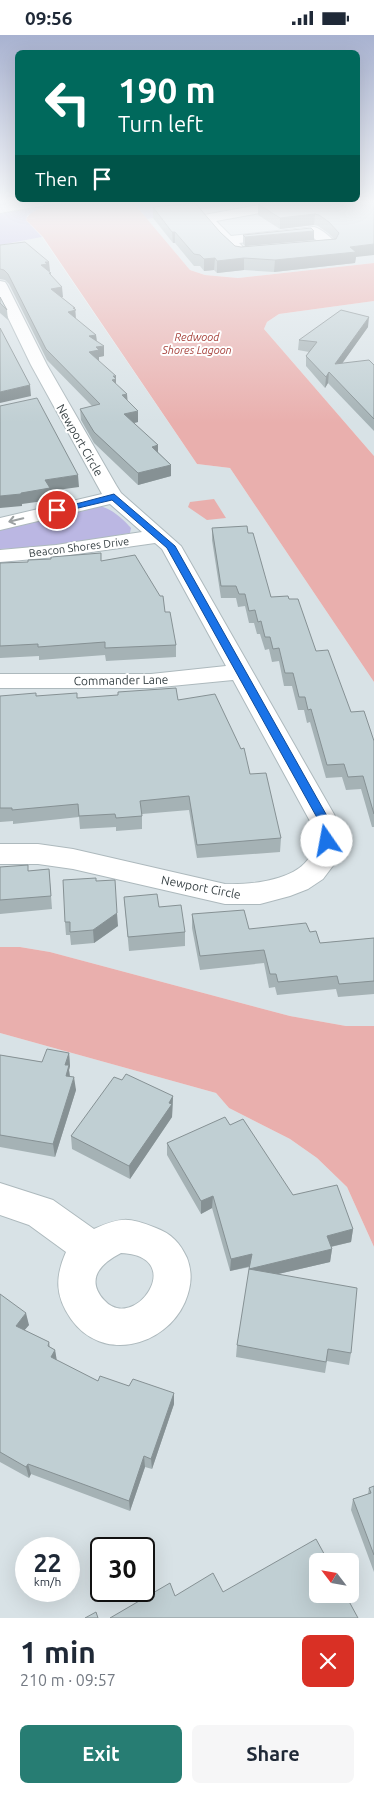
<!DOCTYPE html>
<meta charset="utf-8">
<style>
:root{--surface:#fff;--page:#f6f6f7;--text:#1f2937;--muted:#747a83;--accent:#277d73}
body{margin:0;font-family:Ubuntu,sans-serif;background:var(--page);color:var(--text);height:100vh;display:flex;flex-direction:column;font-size:19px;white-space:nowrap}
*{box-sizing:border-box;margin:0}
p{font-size:16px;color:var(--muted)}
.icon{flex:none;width:28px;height:28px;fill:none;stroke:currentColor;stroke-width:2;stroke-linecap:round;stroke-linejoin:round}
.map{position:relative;height:1583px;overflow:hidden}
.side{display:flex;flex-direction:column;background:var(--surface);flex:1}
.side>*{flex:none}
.banner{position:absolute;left:15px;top:15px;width:345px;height:152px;border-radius:8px;box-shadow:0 5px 20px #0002;background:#00695c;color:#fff;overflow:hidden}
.needle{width:32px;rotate:301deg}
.fabs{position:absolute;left:309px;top:1518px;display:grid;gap:10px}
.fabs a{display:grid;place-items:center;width:50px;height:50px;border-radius:8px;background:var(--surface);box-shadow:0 5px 20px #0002;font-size:25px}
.speed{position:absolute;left:15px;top:1502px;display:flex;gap:10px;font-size:25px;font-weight:700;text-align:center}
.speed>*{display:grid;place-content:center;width:65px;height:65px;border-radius:50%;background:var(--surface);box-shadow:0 5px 20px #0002;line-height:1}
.speed small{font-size:12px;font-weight:400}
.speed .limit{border:2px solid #111;border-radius:8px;background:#fff;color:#111}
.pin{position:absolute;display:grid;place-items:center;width:42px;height:42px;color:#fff;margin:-21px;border:2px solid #fff;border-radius:50%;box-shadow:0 1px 5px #0007}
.me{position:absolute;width:55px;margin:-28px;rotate:348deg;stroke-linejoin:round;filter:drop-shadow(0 0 4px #0008)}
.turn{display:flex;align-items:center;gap:18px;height:105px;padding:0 20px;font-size:22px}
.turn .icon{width:65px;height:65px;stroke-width:2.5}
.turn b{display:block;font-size:35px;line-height:42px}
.then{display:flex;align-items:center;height:48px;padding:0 20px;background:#0003;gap:10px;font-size:19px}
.round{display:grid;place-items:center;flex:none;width:52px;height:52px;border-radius:8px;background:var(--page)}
.headline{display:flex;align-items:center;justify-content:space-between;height:85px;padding:0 20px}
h1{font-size:30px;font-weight:600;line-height:38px}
.action{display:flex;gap:10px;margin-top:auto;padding:10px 20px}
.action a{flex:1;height:58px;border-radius:8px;background:var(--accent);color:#fff;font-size:20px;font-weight:600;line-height:58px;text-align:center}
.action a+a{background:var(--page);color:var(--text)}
.status{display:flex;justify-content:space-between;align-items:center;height:35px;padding:0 25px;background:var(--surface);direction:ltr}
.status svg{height:14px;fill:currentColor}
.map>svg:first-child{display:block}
.residential{fill:#d8e2e6;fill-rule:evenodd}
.green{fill:#bbb7e3}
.water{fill:#e9afad}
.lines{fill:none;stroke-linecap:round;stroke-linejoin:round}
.minor-casing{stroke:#adb9bd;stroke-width:2}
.minor{fill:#fff;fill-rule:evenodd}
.wall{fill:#a5b2b5}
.shaded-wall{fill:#869194}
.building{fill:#c0cfd3;stroke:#869194}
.oneway{stroke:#9ca1a2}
.route{fill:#1a73e8;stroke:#114b97}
.labels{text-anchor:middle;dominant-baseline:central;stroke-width:4;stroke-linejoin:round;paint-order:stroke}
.far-water-label{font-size:11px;font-style:italic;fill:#a7433d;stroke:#fff}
.far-street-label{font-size:11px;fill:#394346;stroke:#fff}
.street-label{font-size:12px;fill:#394346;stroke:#fff}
</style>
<div class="status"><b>09:56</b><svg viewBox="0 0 49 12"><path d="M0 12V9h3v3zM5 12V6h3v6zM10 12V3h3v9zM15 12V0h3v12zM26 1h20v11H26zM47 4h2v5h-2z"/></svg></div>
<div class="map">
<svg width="374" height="1583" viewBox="0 0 374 1583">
<rect width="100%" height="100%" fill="#eaf0f3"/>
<!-- residential -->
<path class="residential" d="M253 166H374V228L238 243 205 240 190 235 147 184Z
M42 202 197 429 230 433 374 647V991H346L290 981 50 917 20 912H0V210Z
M374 266V421L264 294 267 287 279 279Z
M0 998 216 1058 229 1073 290 1104 317 1123 347 1152 374 1212V1583H0ZM26 1514H69V1556H26ZM101 1514H144V1556H101ZM318 1526H350V1559H318Z"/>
<!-- green -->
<path class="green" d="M70 166H88L39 174 27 181 26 185 42 202 0 210V178Z
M132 166H253L147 184Z
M100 471C112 474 123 484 131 493L130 498 57 511 0 514V493Z"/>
<!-- water -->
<path class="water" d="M88 166H132L190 235 205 240 238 243 374 228V266L279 279 267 287 264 294 374 421V647L230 433 197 429 43 202 26 185C31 169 73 168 88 166Z
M214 464 226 483 207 485 188 472 190 467Z
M0 912H20L50 917 290 981 346 991H374V1212L347 1152 317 1123 290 1104 229 1073 216 1058 0 998Z"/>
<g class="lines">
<!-- minor casing -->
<g class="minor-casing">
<path id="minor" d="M22 166H52L46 170 0 178V170Z
M280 166H309L303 170 216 186 231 201 314 192C322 194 332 203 337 210L335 213 241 222 236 221 202 186 204 180ZM311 200 318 207 244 213 239 208Z
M0 246 5 247 7 250 47 330 116 450 121 458 181 511 339 788 342 807 338 824 323 844 308 854 290 861 260 869H225L73 834 38 829H0V809H38L73 814 225 849C253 850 311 845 314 808 315 802 312 794 311 788L233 645 151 653H0V639H151L226 631 162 514 155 508 56 522 0 527V515L56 510 142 497 110 469 0 495V483L102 459 31 330 0 266Z
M0 1148 53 1165 94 1194C121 1182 128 1182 156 1193 172 1199 180 1208 187 1223 193 1239 191 1252 185 1267 165 1312 102 1328 71 1284 55 1261 55 1242 66 1217L29 1190 0 1180ZM121 1218C189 1221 134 1299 104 1265 85 1244 101 1228 121 1218Z"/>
</g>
<!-- minor -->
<use href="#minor" class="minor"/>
</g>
<!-- wall -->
<path class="wall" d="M374 166 356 222 355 228 274 237 244 235 217 238 214 235 204 236 200 231H194L175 208H173L153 183V172L220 197 235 211 241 212 334 204 328 198 318 191 314 190 280 194 258 180V169Z
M314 196V205L245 211 243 209V200Z
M0 210 50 236 49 237 51 238V240L63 262H61L75 273 76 284 96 300 97 306 104 321 99 322V326L116 349 127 359V366L138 387 134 388 158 417 171 430V441L138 450 94 408 81 385 80 374 92 371 47 325 9 249 5 245 0 244Z
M0 262 7 275 8 285 0 278Z
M368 292 342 328 374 330V396L328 348 325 353 306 331V321L309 317 298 315 299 305Z
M212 493 248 498 271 562 316 616 351 677 374 706V792H372L361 754 346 755 342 742 326 743 310 687 307 688 304 675H298L292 651H284L279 626 272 627 269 614 265 615 260 599H257L254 588H249L245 571 238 572 236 563H221L212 505Z
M101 526 165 577 176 610V622L106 626 105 620 39 625V621L0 623V528Z
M0 661H36L77 663 178 665 250 739 281 803 280 817 197 823 189 775 142 779V794L116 796V792L80 794 79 782 13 789V786L0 787Z
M0 832 29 836 49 834 52 874 0 879Z
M96 846 118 891 94 908 71 910 70 900H66L65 887Z
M124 862 159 872 185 897V911L129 916Z
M192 879 249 894 310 897 320 908 374 903V959L338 962 336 954 277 960 275 952 269 953 264 928 200 935 192 893Z
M69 1018 70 1031 69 1035 70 1041 76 1055 55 1122 0 1112V1020L42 1027Z
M122 1045 173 1061 172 1082 130 1144 72 1114 71 1101Z
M230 1090 293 1160 353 1194 351 1207 331 1212 332 1214 330 1227 278 1239 351 1318 349 1330 327 1326 325 1338 236 1322 237 1310 250 1232 230 1236 212 1173 201 1179 167 1120V1108Z
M0 1260 29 1290 24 1295 49 1307 50 1312 55 1315 56 1325 98 1346 174 1358V1369L152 1434 145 1432 130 1476 31 1439 29 1443 0 1427Z
M374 1451V1537L351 1475 353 1464 368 1459 369 1453Z"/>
<!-- shaded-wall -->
<path class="shaded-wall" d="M315 179 314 190 280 194V183Z
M314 196V205L245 211V202Z
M172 197H175V208H173Z
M374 209V220L356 222 355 228 274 237 275 225 350 212Z
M215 223 214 235 204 236V224Z
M244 223V235L217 238V226Z
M45 227H49L50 236 48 237 41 230Z
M62 252 63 262 52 264 51 254Z
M73 273H75L76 286 68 277Z
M369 282 368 292 334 340 335 329Z
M96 300 97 310 89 301Z
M104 311V321L99 322V326L89 328V317L96 312Z
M329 337 328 348 325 353 326 342Z
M113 341H116V355L112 345Z
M30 350 31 361 0 368V357Z
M127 359 128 370 122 360Z
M138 376V387L124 390V379Z
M158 410V422L152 412Z
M171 430V441L138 450V438Z
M78 440 79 452 50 456 51 465 22 469V471L0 473V461L21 458 45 445Z
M117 878 118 891 94 908 93 895Z
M69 1018 70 1031 69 1035 70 1043 67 1054 65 1030Z
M74 1042 76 1055 55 1122 53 1109Z
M173 1061 172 1082 130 1144 129 1131Z
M213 1161 212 1173 201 1179V1166Z
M353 1194 351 1207 325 1213 327 1201Z
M332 1214 330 1227 248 1246 249 1234Z
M252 1219 251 1231 230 1236 231 1224Z
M26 1278 29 1290 18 1303 16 1291Z
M55 1315 57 1326 51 1322Z
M174 1358V1369L152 1434 151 1424Z
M144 1421 145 1432 130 1476 129 1466Z
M28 1429 31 1439 29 1443 26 1432Z"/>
<!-- building -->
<path class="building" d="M276 166H374V209L350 212 356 217 275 225 244 223 217 226 215 223 204 224 200 220 194 219 175 197H172L153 172 195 168 220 197 235 211 241 212 336 204 339 198 329 187 319 180 315 179 280 183 258 169Z
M311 193 314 196 245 202 243 200Z
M25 207 49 227H45L47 229 41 230 51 238H49L62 252 51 254 75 273H73L76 275 68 277 96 300 89 301 104 311 96 312 99 315 89 317 116 341H113L116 344 112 345 127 359 122 360 138 376 124 379 158 410 152 412 171 430 138 438 94 397 80 374 100 369 46 314 8 239 4 235 0 234V210Z
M0 262 7 275 0 268Z
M341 275 369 282 335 329 369 325 374 330V384L329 337 326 342 306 321 317 307 299 305Z
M0 293 30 350 0 357Z
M37 363 78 440 45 445 50 453 21 458V459L0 461V371Z
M247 491 248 498H253L271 562 288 561 289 564H298L316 616 328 615 351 677 364 676 374 706V779L363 741 348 742 344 729 327 730 311 674 308 675 305 662H299L293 638H285L279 613 273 614 270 602H265L261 586 258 587 255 575 249 576 245 559H239L236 551H221L212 493Z
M101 518V526L135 520 160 561H163L165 577H170L176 610 105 613V607L38 612V609L0 611V528L28 527V525L51 524V522Z
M176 653 178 665 215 659 241 714 244 713 250 739 266 738 281 803 197 810 189 761 140 766 142 781 116 783 115 779 79 781 78 769 12 775V773H0V661L36 658V661L77 658V663L118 660V657Z
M28 830V836L49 834 51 861 0 865V832Z
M96 843V846L115 845 117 878 93 895 70 897V887H65L63 845Z
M157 859 159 872 181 870 185 897 128 902 124 862Z
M244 875 249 894 306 888 310 897 316 896 320 908 374 903V946L339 949 337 941 278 947 276 939H270L264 915 200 921 192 879Z
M47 1014 69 1018 65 1030H69L66 1041 74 1042 53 1109 0 1100V1020L42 1027Z
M126 1039 173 1061 169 1068 172 1069 129 1131 71 1101 114 1042 122 1045Z
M225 1082 230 1090 243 1084 293 1160 337 1150 353 1194 327 1201 332 1214 249 1234 252 1219 231 1224 213 1161 201 1166 167 1108Z
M249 1234 357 1253 351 1318 328 1314 326 1327 237 1310Z
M0 1259 26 1278 16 1291 49 1307 48 1311 55 1315 51 1322 98 1346 100 1341 129 1351 133 1344 174 1358 151 1424 144 1421 129 1466 28 1429 26 1432 0 1417Z
M374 1451V1520L353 1464 371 1458 369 1453Z
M316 1504 328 1526H318V1559H345L358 1583H110L170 1548 175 1561 213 1538 223 1557Z
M96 1577 98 1583H85Z"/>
<!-- one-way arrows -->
<defs><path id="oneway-shaft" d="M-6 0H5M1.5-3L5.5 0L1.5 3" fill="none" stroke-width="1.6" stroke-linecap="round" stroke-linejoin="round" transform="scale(1.25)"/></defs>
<use class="oneway" href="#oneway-shaft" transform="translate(16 485) rotate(167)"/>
<!-- sky -->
<linearGradient id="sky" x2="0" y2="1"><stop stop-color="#a8b2d0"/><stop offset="0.43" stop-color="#f6f8fa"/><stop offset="1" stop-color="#f6f8fa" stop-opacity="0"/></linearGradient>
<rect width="374" height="388" fill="url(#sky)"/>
<!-- route -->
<path class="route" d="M114 459 175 511 331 788 334 795 331 809H323C320 804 322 795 320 788L167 513 112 465 57 478 53 475Z"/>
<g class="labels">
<!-- far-water labels -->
<g class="far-water-label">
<text x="197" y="302">Redwood<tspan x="197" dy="13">Shores Lagoon</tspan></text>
</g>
<!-- far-street labels -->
<g class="far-street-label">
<text transform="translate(79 512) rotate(-7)">Beacon Shores Drive</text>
</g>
<!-- street labels -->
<g class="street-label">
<text transform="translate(80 405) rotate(60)">Newport Circle</text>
<text transform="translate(121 645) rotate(-1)">Commander Lane</text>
<text transform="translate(201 852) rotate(11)">Newport Circle</text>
</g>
</g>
</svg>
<div class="fabs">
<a><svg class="needle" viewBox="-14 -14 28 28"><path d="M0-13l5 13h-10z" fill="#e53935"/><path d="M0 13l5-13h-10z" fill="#747a83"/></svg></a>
</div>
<div class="speed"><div>22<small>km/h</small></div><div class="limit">30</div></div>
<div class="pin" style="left:57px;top:475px;background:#d93025"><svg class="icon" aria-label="arrive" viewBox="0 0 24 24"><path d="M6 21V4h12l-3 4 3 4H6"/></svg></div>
<svg class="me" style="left:327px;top:806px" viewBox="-20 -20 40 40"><circle r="19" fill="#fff"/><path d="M0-13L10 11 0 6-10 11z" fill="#1a73e8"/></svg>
<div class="banner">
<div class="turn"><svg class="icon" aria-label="left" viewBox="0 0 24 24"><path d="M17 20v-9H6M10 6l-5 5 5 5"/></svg><div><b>190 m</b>Turn left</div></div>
<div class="then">Then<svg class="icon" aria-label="arrive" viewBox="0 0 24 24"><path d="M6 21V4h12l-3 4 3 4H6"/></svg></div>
</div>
</div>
<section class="side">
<div class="headline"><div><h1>1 min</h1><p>210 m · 09:57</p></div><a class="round" style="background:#d93025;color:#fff"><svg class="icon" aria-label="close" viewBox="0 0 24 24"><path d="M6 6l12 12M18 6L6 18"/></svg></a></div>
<div class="action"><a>Exit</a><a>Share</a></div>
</section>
